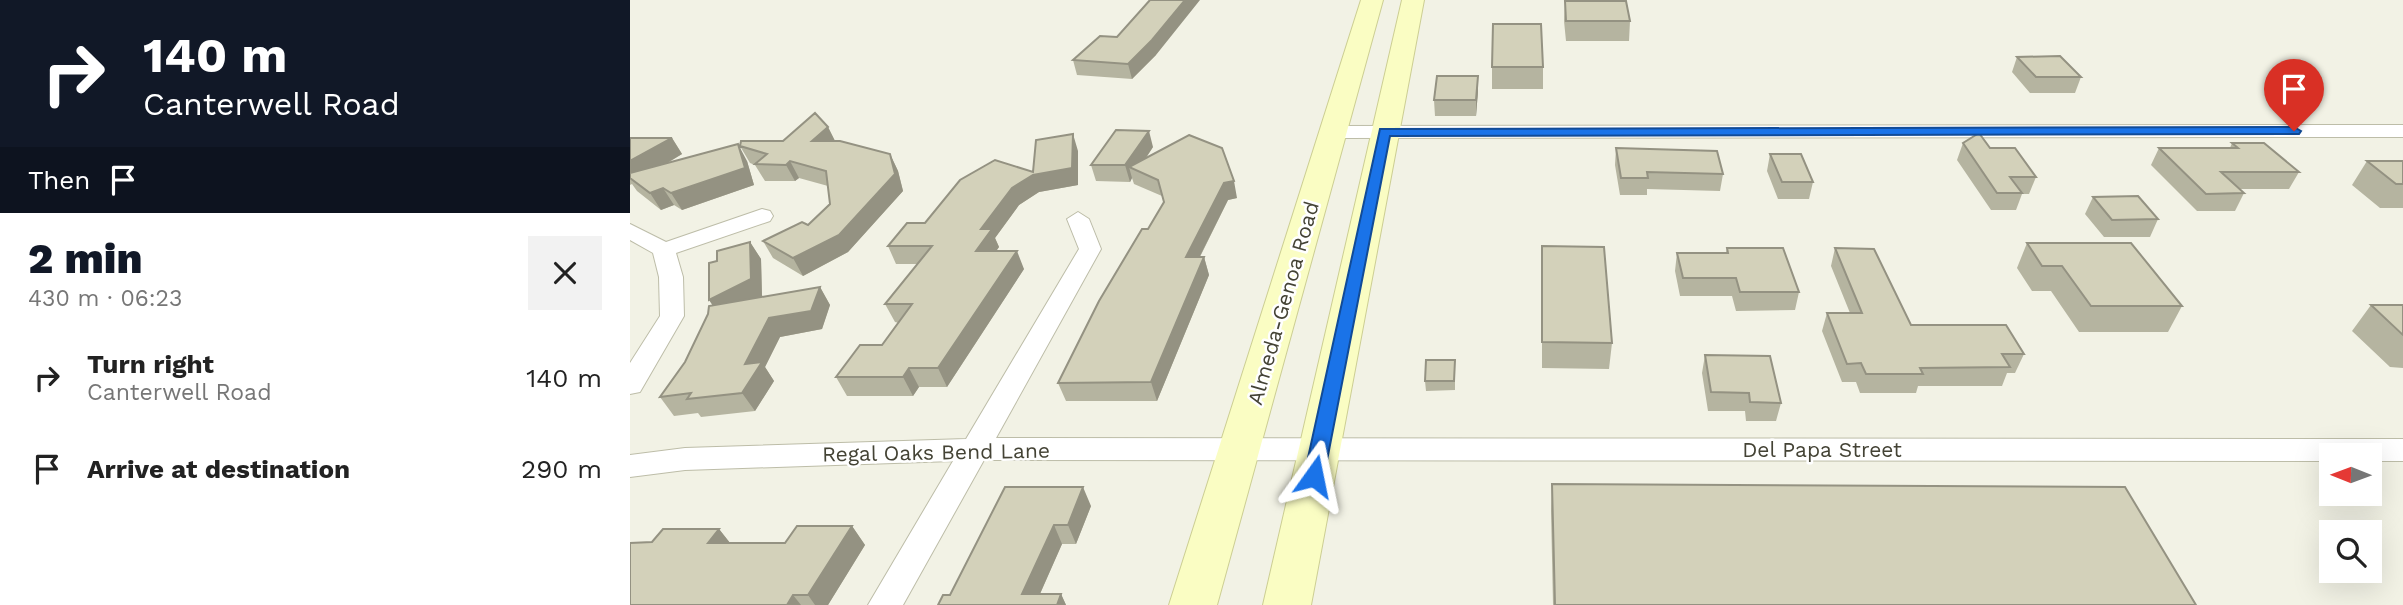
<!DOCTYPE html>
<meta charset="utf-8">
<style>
:root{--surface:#fff;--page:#f2f2f2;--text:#222;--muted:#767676;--accent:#111827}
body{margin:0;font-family:"Work Sans",sans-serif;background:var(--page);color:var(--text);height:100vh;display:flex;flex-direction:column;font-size:26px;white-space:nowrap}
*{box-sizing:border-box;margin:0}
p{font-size:23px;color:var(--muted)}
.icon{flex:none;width:38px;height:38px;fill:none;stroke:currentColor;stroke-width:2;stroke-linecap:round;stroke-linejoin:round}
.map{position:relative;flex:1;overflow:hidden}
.panel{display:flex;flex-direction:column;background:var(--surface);width:630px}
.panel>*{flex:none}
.banner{background:#111827;color:#fff;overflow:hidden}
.needle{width:46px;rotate:271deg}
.tools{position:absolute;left:1689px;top:443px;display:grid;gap:14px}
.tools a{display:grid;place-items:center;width:63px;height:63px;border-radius:0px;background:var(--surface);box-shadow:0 7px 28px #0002;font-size:35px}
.pin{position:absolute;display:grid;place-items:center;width:60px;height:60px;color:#fff;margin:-72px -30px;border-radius:50% 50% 50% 0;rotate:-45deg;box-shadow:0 0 7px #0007}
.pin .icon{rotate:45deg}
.me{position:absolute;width:77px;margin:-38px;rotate:12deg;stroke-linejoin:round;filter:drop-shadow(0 0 5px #0008)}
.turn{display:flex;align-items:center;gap:24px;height:147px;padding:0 28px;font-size:32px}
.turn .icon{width:91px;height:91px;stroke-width:2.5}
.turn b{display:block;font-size:49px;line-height:60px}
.then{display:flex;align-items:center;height:66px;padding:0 28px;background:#0003;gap:14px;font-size:26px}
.round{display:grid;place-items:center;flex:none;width:74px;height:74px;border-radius:0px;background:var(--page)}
.overview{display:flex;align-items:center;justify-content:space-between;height:119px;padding:0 28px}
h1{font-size:42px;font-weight:800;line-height:52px;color:var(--accent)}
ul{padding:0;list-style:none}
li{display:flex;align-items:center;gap:21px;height:91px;padding:0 28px}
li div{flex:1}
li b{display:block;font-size:26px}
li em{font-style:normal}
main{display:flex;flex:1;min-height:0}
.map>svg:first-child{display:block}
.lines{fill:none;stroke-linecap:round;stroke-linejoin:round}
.street-casing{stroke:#bdbda8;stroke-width:2}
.secondary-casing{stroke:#ccce93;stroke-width:2}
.street{fill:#fff;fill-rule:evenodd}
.secondary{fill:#fafdc3;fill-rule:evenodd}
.wall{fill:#b5b4a0}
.shaded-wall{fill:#949282}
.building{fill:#d3d1ba;stroke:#949282;stroke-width:2}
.route{fill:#1a73e8;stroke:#114b97;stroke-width:2}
.labels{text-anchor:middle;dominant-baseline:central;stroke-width:5;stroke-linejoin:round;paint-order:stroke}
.street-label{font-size:21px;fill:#444335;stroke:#fff}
</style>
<main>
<section class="panel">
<div class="banner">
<div class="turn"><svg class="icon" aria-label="right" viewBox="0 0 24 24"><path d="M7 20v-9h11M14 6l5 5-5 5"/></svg><div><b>140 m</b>Canterwell Road</div></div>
<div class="then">Then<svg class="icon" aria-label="arrive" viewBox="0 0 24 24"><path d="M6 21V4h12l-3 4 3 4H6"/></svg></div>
</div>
<div class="overview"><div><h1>2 min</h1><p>430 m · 06:23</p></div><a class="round"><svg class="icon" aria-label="close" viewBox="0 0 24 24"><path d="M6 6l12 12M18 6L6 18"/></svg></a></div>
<ul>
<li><svg class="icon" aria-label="right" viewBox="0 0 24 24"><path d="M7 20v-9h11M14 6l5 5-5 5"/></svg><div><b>Turn right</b><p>Canterwell Road</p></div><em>140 m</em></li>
<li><svg class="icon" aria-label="arrive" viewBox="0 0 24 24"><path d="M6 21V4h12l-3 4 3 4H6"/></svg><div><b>Arrive at destination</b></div><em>290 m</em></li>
</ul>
</section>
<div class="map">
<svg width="1773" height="605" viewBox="0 0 1773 605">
<rect width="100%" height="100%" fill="#f2f2e5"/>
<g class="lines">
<!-- street casing -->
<g class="street-casing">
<path id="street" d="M1773 125V137L701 138 691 132 701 126Z
M132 209 140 211 143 216 140 221 46 253 53 277 54 316 10 392 0 394V363L30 316 29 277 23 253 0 240V224L36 242Z
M448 212 459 219 471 249 366 438 1773 439V461H1740V455H1701V461L354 460 273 605H238L323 461 55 470 0 477V455L55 448 336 439 449 249 437 219Z"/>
</g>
<!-- secondary casing -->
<g class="secondary-casing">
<path id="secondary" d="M731 0H753L587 605H539Z
M772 0H794L681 605H633Z"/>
</g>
<!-- street -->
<use href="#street" class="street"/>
<!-- secondary -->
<use href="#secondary" class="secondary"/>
</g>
<!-- wall -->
<path class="wall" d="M935 1 1000 21 999 41H936L934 21Z
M526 55 502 79 447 75 443 60Z
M1387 57 1451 77 1445 93H1400L1382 72Z
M862 67H913V89H862Z
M848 91 846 116H805L804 100Z
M198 127 205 141 260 154 268 171 273 191 218 252 173 276 143 258 133 241 178 225 200 204 198 186 169 178 165 181H135L125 165 120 163 110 146 153 141Z
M0 138H42L52 154 36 164 117 161 124 185 52 210 44 205 31 210 7 191 2 184 0 185Z
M1333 143 1360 148 1406 177 1399 194H1392L1386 210H1361L1327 160Z
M1602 143 1669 172 1659 189H1610L1614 193 1605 211H1567L1521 165 1529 148H1600Z
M523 147 516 158 607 198 598 200 570 257H574L579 275 527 401H436L428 383 534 202 532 196 504 184 502 178 500 182 466 181 461 165Z
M986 148 1093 174 1090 191 1017 189V195H990L985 165Z
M448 151V185L409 192 389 205 365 238 369 247 366 251 394 269 317 387H289L283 396H217L206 377 252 345 269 323 265 322 255 304 288 264H266L258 246 295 223Z
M1140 154 1183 182 1179 199H1148L1137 171Z
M1737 161H1773V208H1750L1722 185Z
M1463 197 1528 219 1520 237H1474L1455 214Z
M120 242 131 259 132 297 190 287 200 305 192 329 150 337 135 367 144 381 125 411 71 417 68 413 44 416 30 397 55 362 82 306 87 261Z
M1397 243 1552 306 1538 332H1449L1421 291H1402L1387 268Z
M1097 248 1169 292 1165 310 1106 311 1102 296H1050L1045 271 1047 253H1096Z
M1205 248 1281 325 1394 354 1385 373H1377L1372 386H1288L1286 393H1230L1226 382H1212L1192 331 1197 313H1220L1201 266Z
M912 271 982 343 979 369 912 368Z
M1741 305H1773V368L1760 367 1722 331Z
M1075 355 1151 403 1146 421H1116L1115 411H1078L1072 373Z
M825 369V390L796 391 795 381Z
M922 484 1566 605H923L921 511Z
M375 487 461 506 446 544H432L410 594H431L436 605H308L320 595Z
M222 526 235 545 198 605H0L22 542 89 529 100 543H155Z"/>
<!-- shaded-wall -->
<path class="shaded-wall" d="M555 0H570L526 55 502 79 498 64Z
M848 76V91L846 116V100Z
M198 127 206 143 182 141Z
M519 131 523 147 507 171 499 167 502 178 500 182 495 165Z
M443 134 448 151V185L409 192 389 205 365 238 369 247 354 269 346 251 351 229 382 188 403 175Z
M42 138 52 154 5 182 0 178V161Z
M108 144 117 161 124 185 52 210 41 193Z
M260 154 268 171 273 191 218 252 173 276 163 258Z
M160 161 169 178 165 181 156 165Z
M604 181 607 198 598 200 561 274 556 257 594 183Z
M33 188 44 205 31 210 20 193Z
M120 242 131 259 132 297 91 318 79 300Z
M387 251 394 269 317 387 308 368Z
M574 257 579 275 527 401 521 382Z
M190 287 200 305 192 329 150 337 135 367 144 381 125 411 112 393 115 364 139 318Z
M279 368 289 387 283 396 273 377Z
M453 487 461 506 446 544 438 525Z
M424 525 432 544 405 605 392 594Z
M222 526 235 545 198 605H185L178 595Z
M89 529 104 548 78 543Z
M431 594 436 605H427Z
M163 595 171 605H157Z"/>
<!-- building -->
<path class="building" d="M520 0H555L522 40 498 64 443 60 470 36 487 37Z
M935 1H996L1000 21H936Z
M863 24H911L913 67H862Z
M1430 56 1451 77H1406L1387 57Z
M807 76H848L846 100H804Z
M185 113 198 127 182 141H210L260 154 265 174 209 235 163 258 133 241 172 222 178 225 200 204 196 171 160 161 156 165 125 164 137 154 110 146 111 141H153Z
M486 130 519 131 495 165H461Z
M1349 133 1360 148H1385L1406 177H1380L1392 193H1367L1333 143Z
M443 134 442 168 403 175 382 188 351 229H362L346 251H387L308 368H279L273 377H206L230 345H252L282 304H255L302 246H258L277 223H295L330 180 365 160 403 172 406 140Z
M559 135 592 148 604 181 594 183 556 257H574L521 382 428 383 469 301 512 229H518L534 202 528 180 499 167Z
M0 138H42L0 161Z
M1602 143H1634L1669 172H1591L1614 193 1576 194 1529 148H1608Z
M108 144 115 168 41 193 33 188 20 193 0 178V173Z
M986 148 1087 151 1093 174 1017 172 1018 178H991Z
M1140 154H1171L1183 182H1152Z
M1737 161H1773V184H1766Z
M1508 196 1528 219 1482 220 1463 197Z
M120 242 121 279 79 300V263L87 261V251Z
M1397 243H1501L1552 306H1461L1432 266H1412Z
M912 246 974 247 982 343 912 342Z
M1097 248H1153L1169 292H1110L1106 278H1053L1047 253H1098Z
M1205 248 1244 249 1281 325H1376L1394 354H1372L1380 367 1290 368 1293 374H1236L1231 363 1217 364 1197 313H1232Z
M190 287 181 311 139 318 115 364 132 362 112 393 57 399 61 393 30 397 55 362 78 314 79 306Z
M1741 305H1773V335Z
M1075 355 1140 356 1151 403 1120 402 1119 393 1081 392Z
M796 360H825L824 381H795Z
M922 484 1495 487 1566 605H925Z
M375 487H453L438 525H424L392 594H431L427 605H308L313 595H320Z
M167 526H222L178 595H163L157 605H0V543L22 542 33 529H89L78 543H155Z"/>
<!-- route -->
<path class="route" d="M1664 127 1671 131 1669 134 760 136 694 476 684 484 674 476 750 129Z"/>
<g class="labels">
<!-- street labels -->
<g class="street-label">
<text transform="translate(653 303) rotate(-74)">Almeda-Genoa Road</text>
<text x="1192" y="449">Del Papa Street</text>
<text transform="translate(306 452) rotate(-1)">Regal Oaks Bend Lane</text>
</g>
</g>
</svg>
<div class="tools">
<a><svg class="needle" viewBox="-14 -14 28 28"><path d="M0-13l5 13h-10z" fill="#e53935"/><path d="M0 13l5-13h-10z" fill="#767676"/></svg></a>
<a><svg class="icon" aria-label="search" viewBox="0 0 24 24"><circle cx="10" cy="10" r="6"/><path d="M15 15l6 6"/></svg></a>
</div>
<div class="pin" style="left:1664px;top:131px;background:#d93025"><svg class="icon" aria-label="arrive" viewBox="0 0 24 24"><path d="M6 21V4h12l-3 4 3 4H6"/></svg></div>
<svg class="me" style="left:684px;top:476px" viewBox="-20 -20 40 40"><path d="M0-17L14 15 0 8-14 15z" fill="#1a73e8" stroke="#fff" stroke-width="4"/></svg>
</div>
</main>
